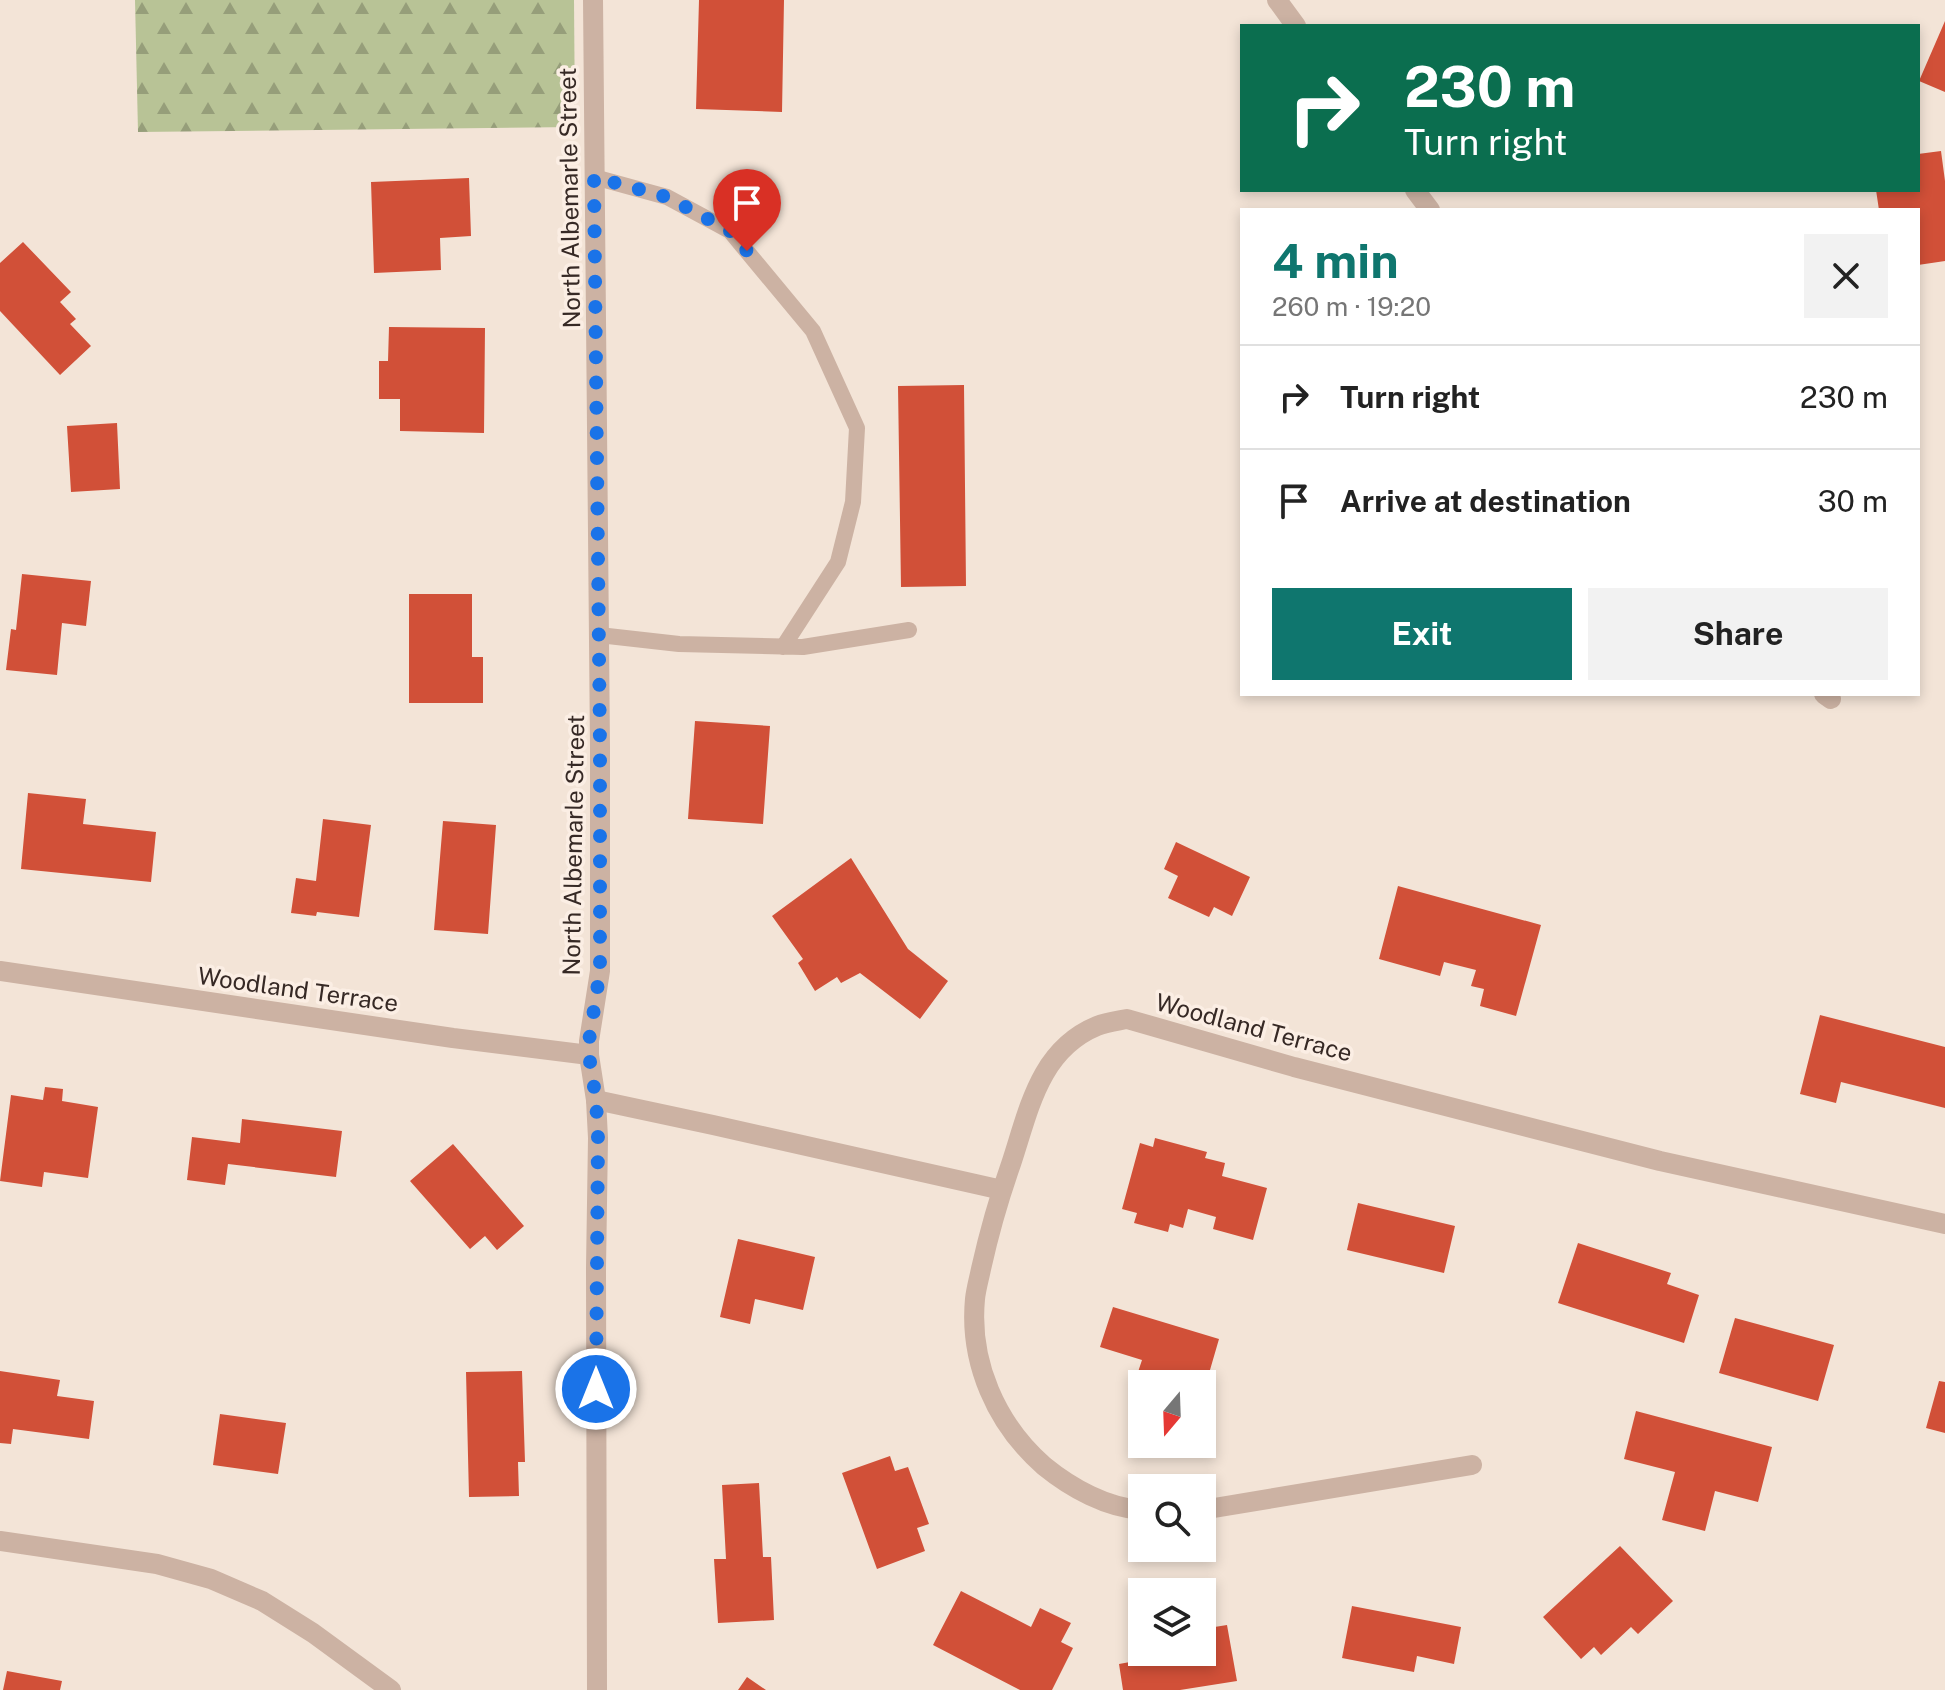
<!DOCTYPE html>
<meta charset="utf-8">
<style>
:root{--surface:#fff;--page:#f2f2f2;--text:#222;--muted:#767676;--line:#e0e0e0;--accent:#0f766e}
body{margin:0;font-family:"Public Sans",sans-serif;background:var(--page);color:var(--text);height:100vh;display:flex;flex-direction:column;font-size:30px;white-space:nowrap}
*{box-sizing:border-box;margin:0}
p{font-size:26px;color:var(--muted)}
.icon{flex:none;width:44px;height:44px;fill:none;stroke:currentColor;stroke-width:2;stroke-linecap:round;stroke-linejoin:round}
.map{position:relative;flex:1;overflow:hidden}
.drawer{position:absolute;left:1240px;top:208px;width:680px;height:488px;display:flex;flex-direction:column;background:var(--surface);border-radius:0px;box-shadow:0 4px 12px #0003}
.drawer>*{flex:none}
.guide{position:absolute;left:1240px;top:24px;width:680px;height:168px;border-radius:0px;box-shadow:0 4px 12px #0003;background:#0b6e4f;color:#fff;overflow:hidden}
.needle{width:52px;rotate:199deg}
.fabs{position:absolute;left:1128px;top:1370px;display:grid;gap:16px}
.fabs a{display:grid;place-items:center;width:88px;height:88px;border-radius:0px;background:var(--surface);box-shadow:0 4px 12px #0003;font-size:40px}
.pin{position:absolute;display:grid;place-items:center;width:68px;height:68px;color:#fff;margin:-82px -34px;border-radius:50% 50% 50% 0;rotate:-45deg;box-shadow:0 0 8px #0007}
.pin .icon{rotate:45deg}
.me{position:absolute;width:88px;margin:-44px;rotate:0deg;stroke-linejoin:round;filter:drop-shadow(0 0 6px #0008)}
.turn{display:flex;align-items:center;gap:28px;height:168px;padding:0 32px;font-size:36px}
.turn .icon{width:104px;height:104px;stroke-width:2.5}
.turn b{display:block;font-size:56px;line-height:68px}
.round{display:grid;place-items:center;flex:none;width:84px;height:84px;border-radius:0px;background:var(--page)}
.overview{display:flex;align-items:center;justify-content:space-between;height:136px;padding:0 32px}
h1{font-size:48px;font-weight:700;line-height:60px;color:var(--accent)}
.cta{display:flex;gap:16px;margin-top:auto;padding:16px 32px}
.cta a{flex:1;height:92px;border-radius:0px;background:var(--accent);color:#fff;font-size:32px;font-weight:700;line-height:92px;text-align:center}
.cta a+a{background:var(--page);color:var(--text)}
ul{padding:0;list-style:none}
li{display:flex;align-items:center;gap:24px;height:104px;padding:0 32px;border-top:2px solid var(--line)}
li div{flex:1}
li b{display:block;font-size:30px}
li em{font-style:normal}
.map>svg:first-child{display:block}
.forest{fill:url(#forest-firs)}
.building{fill:#d15038}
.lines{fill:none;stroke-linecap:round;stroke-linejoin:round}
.service{stroke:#ccb2a3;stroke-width:16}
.minor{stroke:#ccb2a3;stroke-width:20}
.tertiary{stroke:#ccb2a3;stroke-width:20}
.route{stroke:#1a73e8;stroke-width:14;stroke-dasharray:0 25.2}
.labels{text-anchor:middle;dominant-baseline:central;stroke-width:7;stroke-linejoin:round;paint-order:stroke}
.street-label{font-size:24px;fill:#362925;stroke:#fbeee4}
</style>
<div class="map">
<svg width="1945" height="1690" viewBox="0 0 1945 1690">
<defs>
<pattern id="forest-firs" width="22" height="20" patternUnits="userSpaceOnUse" patternTransform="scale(2)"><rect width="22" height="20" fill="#b8c396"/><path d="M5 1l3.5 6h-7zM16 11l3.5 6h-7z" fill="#969e7a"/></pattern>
</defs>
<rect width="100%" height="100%" fill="#f3e4d7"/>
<!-- forest -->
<path class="forest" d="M135 0H574L575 127 138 132Z"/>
<!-- building -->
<path class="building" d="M699 0H784L782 112 696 109Z
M1945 21V92L1919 81Z
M1941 151 1945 181V261L1918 265V210H1879L1876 190H1918V154Z
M469 178 471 236 440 238 441 270 374 273 371 182Z
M23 242 71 292 60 302 76 319 70 324 91 346 60 375 0 311V263Z
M389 327 485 328 484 433 400 431V399H379V361H388Z
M964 385 966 586 901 587 898 386Z
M117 423 120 489 71 492 67 426Z
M22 574 91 581 86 626 62 623 57 675 6 670 11 629 16 630Z
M409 594H472V657H483V703H409Z
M695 721 770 726 763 824 688 819Z
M28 793 86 799 83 824 156 832 151 882 21 869Z
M323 819 371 825 359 917 317 912 316 916 291 913 296 878 316 881Z
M443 821 496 825 488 934 434 930Z
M1176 842 1250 877 1232 916 1214 907 1209 917 1168 898 1178 876 1164 869Z
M851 858 908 949 948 981 920 1019 860 973 841 983 837 977 815 991 798 963 803 959 772 916Z
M1398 886 1541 925 1516 1016 1480 1006 1484 989 1471 986 1476 970 1444 962 1440 976 1379 959Z
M1820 1015 1945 1047V1108L1841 1082 1836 1103 1800 1094Z
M45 1087 63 1089 62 1101 98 1107 88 1178 44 1172 42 1187 0 1181 11 1095 43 1100Z
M242 1119 342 1131 336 1177 228 1164 225 1185 187 1180 192 1137 240 1143Z
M1155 1138 1207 1152 1205 1158 1225 1163 1222 1176 1267 1188 1253 1240 1213 1229 1216 1217 1188 1209 1183 1228 1170 1224 1168 1232 1134 1223 1137 1213 1122 1209 1140 1143 1153 1147Z
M453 1144 524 1226 497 1250 485 1236 470 1249 410 1181Z
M1358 1203 1455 1226 1444 1273 1347 1250Z
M738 1239 815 1257 803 1310 755 1299 750 1324 720 1317Z
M1578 1243 1671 1273 1667 1284 1699 1295 1684 1343 1558 1303Z
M1113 1307 1219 1339 1203 1394 1202 1384H1165L1137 1375 1142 1360 1100 1347Z
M1735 1318 1834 1345 1818 1401 1719 1373Z
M0 1371 60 1380 57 1396 94 1401 89 1439 13 1429 11 1444 0 1443Z
M522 1371 525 1462H518L519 1496 469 1497 466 1372Z
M1939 1381 1945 1382V1433L1926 1428Z
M1636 1411 1772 1447 1758 1502 1715 1491 1705 1531 1662 1520 1675 1472 1624 1459Z
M220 1414 286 1423 278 1474 213 1465Z
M890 1456 895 1471 908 1467 929 1524 917 1528 925 1551 877 1569 842 1473Z
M759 1483 763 1557H771L774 1620 718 1623 714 1559H726L722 1485Z
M1620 1546 1673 1601 1638 1634 1631 1627 1601 1655 1594 1647 1581 1659 1543 1617Z
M961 1591 1031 1627 1040 1608 1071 1623 1061 1642 1073 1648 1052 1690H1020L933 1645Z
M1352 1606 1461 1627 1454 1664 1417 1656 1414 1672 1342 1658Z
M1227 1625 1237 1681 1180 1690H1123L1119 1664 1141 1660 1138 1640 1142 1639V1652H1202V1629Z
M7 1671 62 1681 60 1690H3Z
M747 1677 766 1690H738Z"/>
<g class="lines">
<!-- service -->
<path class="service" d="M594 177 667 197 730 231 813 331 857 428 853 502 838 562 783 647
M599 635 679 644 803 647 909 630"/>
<!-- minor -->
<path class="minor" d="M1277 0 1296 26
M1415 190 1430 210
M1824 694 1831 699
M0 971 453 1038 589 1055
M596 1100 713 1125 1002 1190
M1142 1510C1107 1508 1071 1488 1044 1466 996 1424 969 1362 975 1299 976 1289 979 1279 981 1269 989 1233 999 1198 1011 1164 1029 1110 1039 1050 1097 1026 1107 1022 1117 1021 1127 1019L1294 1067 1660 1161 1945 1224
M1202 1510 1472 1465"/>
<!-- tertiary -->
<path class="tertiary" d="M593 0 600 747V971L589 1041V1055L596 1100 598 1138 596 1268 597 1690
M0 1541 157 1564 211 1579 262 1601 313 1633 391 1690"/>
</g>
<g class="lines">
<!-- route -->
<path class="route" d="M596 1389 598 1138 596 1100 589 1055V1041L600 971V747L594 177 667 197 730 231 747 251"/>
</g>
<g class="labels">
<!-- street labels -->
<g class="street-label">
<text transform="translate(569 198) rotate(-91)">North Albemarle Street</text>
<text transform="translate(573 845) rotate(-89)">North Albemarle Street</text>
<text transform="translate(298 989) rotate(8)">Woodland Terrace</text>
<text transform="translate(1254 1027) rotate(15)">Woodland Terrace</text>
</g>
</g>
</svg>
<div class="fabs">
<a><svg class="needle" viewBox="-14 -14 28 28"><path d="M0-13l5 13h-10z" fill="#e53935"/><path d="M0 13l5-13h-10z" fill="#767676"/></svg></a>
<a><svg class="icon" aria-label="search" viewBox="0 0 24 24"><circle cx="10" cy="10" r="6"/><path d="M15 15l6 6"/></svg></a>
<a><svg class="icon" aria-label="layers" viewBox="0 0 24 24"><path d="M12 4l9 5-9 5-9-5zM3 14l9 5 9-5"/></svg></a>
</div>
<div class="pin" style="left:747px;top:251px;background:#d93025"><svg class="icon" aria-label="arrive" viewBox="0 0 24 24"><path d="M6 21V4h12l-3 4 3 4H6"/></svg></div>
<svg class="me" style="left:596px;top:1389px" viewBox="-20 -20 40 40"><circle r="17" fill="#1a73e8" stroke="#fff" stroke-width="3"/><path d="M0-11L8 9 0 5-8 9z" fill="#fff"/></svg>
<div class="guide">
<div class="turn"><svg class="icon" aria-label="right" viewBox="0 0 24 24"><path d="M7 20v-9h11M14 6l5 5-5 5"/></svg><div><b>230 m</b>Turn right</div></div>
</div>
<section class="drawer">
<div class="overview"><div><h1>4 min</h1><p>260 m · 19:20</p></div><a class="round"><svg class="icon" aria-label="close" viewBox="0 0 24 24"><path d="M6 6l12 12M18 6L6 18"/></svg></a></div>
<ul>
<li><svg class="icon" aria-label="right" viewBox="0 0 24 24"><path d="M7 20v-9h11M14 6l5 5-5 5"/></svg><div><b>Turn right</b></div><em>230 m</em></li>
<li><svg class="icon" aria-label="arrive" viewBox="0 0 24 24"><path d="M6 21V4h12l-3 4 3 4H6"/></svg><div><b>Arrive at destination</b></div><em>30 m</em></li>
</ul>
<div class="cta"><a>Exit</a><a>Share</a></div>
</section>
</div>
